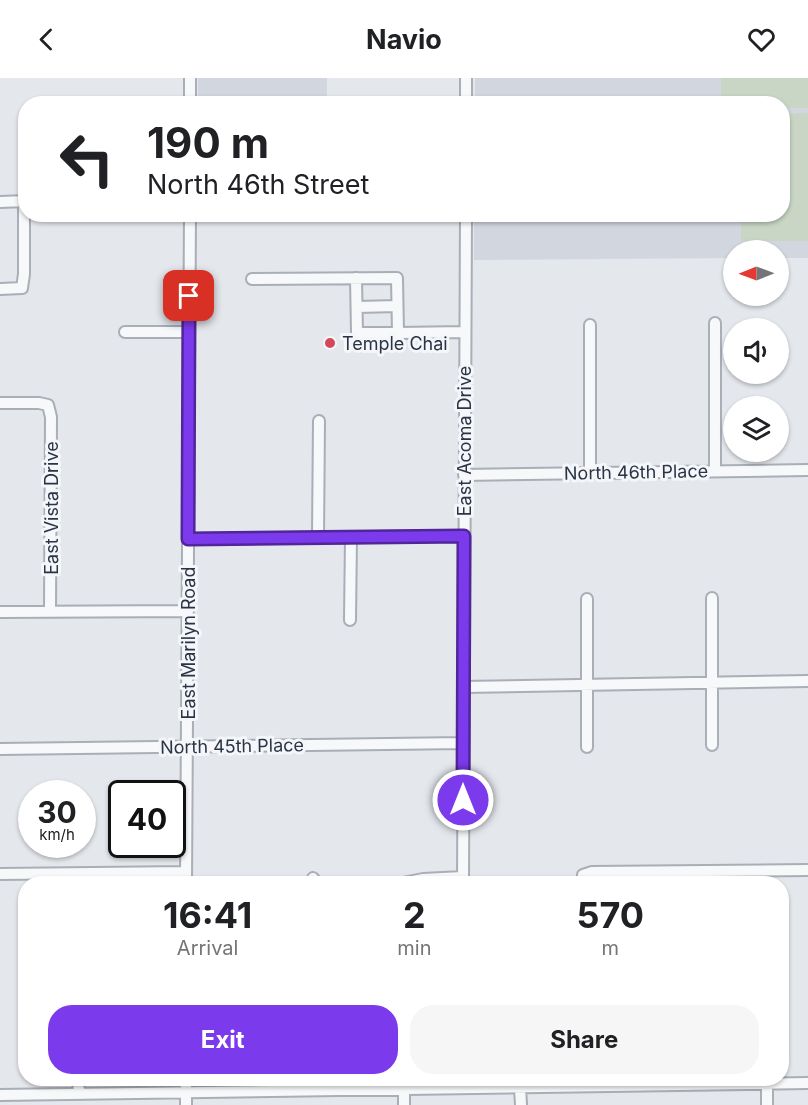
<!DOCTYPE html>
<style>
:root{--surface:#fff;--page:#f6f6f6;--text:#202124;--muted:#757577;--accent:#7c3aed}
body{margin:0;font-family:Inter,sans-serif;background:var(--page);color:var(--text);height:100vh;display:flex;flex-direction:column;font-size:22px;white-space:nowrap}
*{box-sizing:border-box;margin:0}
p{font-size:20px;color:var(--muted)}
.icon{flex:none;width:33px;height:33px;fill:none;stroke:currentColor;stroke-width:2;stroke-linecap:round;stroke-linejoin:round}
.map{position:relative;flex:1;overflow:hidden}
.details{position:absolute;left:18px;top:798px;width:771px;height:210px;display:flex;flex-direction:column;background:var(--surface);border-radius:24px;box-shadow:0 2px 4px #0004}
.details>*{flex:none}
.banner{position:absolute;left:18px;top:18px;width:772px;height:126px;border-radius:24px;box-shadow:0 2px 4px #0004;background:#fff;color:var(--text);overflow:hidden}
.needle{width:39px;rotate:269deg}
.tools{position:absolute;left:723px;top:162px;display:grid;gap:12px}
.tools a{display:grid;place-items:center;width:66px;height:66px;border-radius:50%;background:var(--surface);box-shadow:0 2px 4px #0004;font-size:30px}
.speed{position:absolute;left:18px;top:702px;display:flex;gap:12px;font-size:30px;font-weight:700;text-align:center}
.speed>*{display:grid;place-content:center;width:78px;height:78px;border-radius:50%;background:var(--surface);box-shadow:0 2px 4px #0004;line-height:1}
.speed small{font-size:15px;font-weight:400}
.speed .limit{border:3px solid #111;border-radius:9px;background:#fff;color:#111}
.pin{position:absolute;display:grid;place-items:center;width:51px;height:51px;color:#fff;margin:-26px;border-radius:12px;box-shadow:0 3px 9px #0006}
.me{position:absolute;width:66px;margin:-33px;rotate:0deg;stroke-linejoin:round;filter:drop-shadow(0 0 4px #0008)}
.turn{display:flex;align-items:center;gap:21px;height:126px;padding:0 30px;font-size:27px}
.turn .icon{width:78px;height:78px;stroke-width:2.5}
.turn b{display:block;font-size:42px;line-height:51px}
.eta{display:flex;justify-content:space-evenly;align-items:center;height:102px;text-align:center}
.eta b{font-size:36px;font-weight:700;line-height:42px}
.primary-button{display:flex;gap:12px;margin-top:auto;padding:12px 30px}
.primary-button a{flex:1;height:69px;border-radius:24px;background:var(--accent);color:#fff;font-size:24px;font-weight:700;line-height:69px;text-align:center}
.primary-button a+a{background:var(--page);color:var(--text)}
header{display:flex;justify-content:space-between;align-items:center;height:78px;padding:0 30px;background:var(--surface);font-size:27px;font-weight:700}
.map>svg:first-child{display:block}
.built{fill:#d2d6de}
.green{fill:#c9d6c5}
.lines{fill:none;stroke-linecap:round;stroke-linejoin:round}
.minor-casing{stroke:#a9aeb7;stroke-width:14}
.minor{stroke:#f7f8fa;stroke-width:10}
.route-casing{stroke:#51269a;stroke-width:15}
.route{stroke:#7c3aed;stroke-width:10}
.poi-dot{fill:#d1495b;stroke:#f4f6f9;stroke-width:2}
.labels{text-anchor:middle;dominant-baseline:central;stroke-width:6;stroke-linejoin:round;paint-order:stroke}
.poi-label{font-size:18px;fill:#2b3445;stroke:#f4f6f9;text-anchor:start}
.street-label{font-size:18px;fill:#2b3445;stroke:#f4f6f9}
</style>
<header><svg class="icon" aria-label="back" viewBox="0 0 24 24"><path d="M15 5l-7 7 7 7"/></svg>Navio<svg class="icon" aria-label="heart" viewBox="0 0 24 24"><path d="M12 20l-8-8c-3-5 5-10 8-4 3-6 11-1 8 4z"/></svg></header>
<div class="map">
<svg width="808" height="1027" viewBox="0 0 808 1027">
<rect width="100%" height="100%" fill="#e4e7ec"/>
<!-- built -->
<path class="built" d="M198 0H327V25H198Z
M475 0H808V180H779L778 172H734L733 180 474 182V137L783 136V26L475 25Z"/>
<!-- green -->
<path class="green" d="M721 0H808V30H783V26L721 25Z
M808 35V163H741V137L783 136V36Z"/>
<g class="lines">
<!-- minor casing -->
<g class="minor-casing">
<path id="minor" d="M190 26V0
M466 26V0
M0 124 26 123
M356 200 357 255H398
M252 201 397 200 398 255 465 254
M0 211 22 210 24 196V123
M357 229 397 228
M715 245V393
M125 254H189
M0 325H39L48 327 51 339 50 533
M590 395V247
M464 397 808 392
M318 459 319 343
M188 461 464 458
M0 534 188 533
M350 542 351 459
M463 609 808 603
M712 667V520
M587 669V521
M0 671 463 665
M0 796 186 794
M313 800 317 806
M186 806 190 136
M398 806 423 801 463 799
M463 806 466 136
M582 806 583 797 592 794 808 792
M78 1000 79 1016
M520 1009 521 1027
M404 1011V1027
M0 1017 808 1005
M186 1027V1000
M767 1027V1005"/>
</g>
<!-- minor -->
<use href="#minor" class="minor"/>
</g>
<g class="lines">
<!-- route casing -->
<g class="route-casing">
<path id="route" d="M189 218 188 461 464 458 463 722"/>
</g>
<!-- route -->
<use href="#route" class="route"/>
</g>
<!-- markers -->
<circle class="poi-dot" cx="330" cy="265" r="6"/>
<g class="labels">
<!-- poi labels -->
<g class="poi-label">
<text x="342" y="265">Temple Chai</text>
</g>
<!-- street labels -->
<g class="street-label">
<text transform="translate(464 363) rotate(-90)">East Acoma Drive</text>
<text transform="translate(636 394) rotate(-1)">North 46th Place</text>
<text transform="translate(51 430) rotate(-90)">East Vista Drive</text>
<text transform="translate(188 565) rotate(-90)">East Marilyn Road</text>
<text transform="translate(232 668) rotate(-1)">North 45th Place</text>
</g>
</g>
</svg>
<div class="tools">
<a><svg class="needle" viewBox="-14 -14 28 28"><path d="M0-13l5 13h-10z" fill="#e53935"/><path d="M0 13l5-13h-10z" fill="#757577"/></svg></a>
<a><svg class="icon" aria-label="sound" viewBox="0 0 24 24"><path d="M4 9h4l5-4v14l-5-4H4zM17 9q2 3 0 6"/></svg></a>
<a><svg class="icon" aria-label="layers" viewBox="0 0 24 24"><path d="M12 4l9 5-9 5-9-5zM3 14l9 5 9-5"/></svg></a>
</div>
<div class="speed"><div>30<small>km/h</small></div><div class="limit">40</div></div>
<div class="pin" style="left:189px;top:218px;background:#d93025"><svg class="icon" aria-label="arrive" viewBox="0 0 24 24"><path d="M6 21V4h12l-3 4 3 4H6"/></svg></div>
<svg class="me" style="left:463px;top:722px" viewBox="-20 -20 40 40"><circle r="17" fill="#7c3aed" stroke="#fff" stroke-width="3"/><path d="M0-11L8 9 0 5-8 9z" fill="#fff"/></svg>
<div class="banner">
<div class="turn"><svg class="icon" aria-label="left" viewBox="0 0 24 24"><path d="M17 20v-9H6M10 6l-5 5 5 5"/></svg><div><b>190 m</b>North 46th Street</div></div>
</div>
<section class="details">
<div class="eta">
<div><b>16:41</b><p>Arrival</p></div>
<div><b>2</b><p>min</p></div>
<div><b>570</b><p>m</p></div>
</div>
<div class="primary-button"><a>Exit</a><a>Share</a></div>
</section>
</div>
